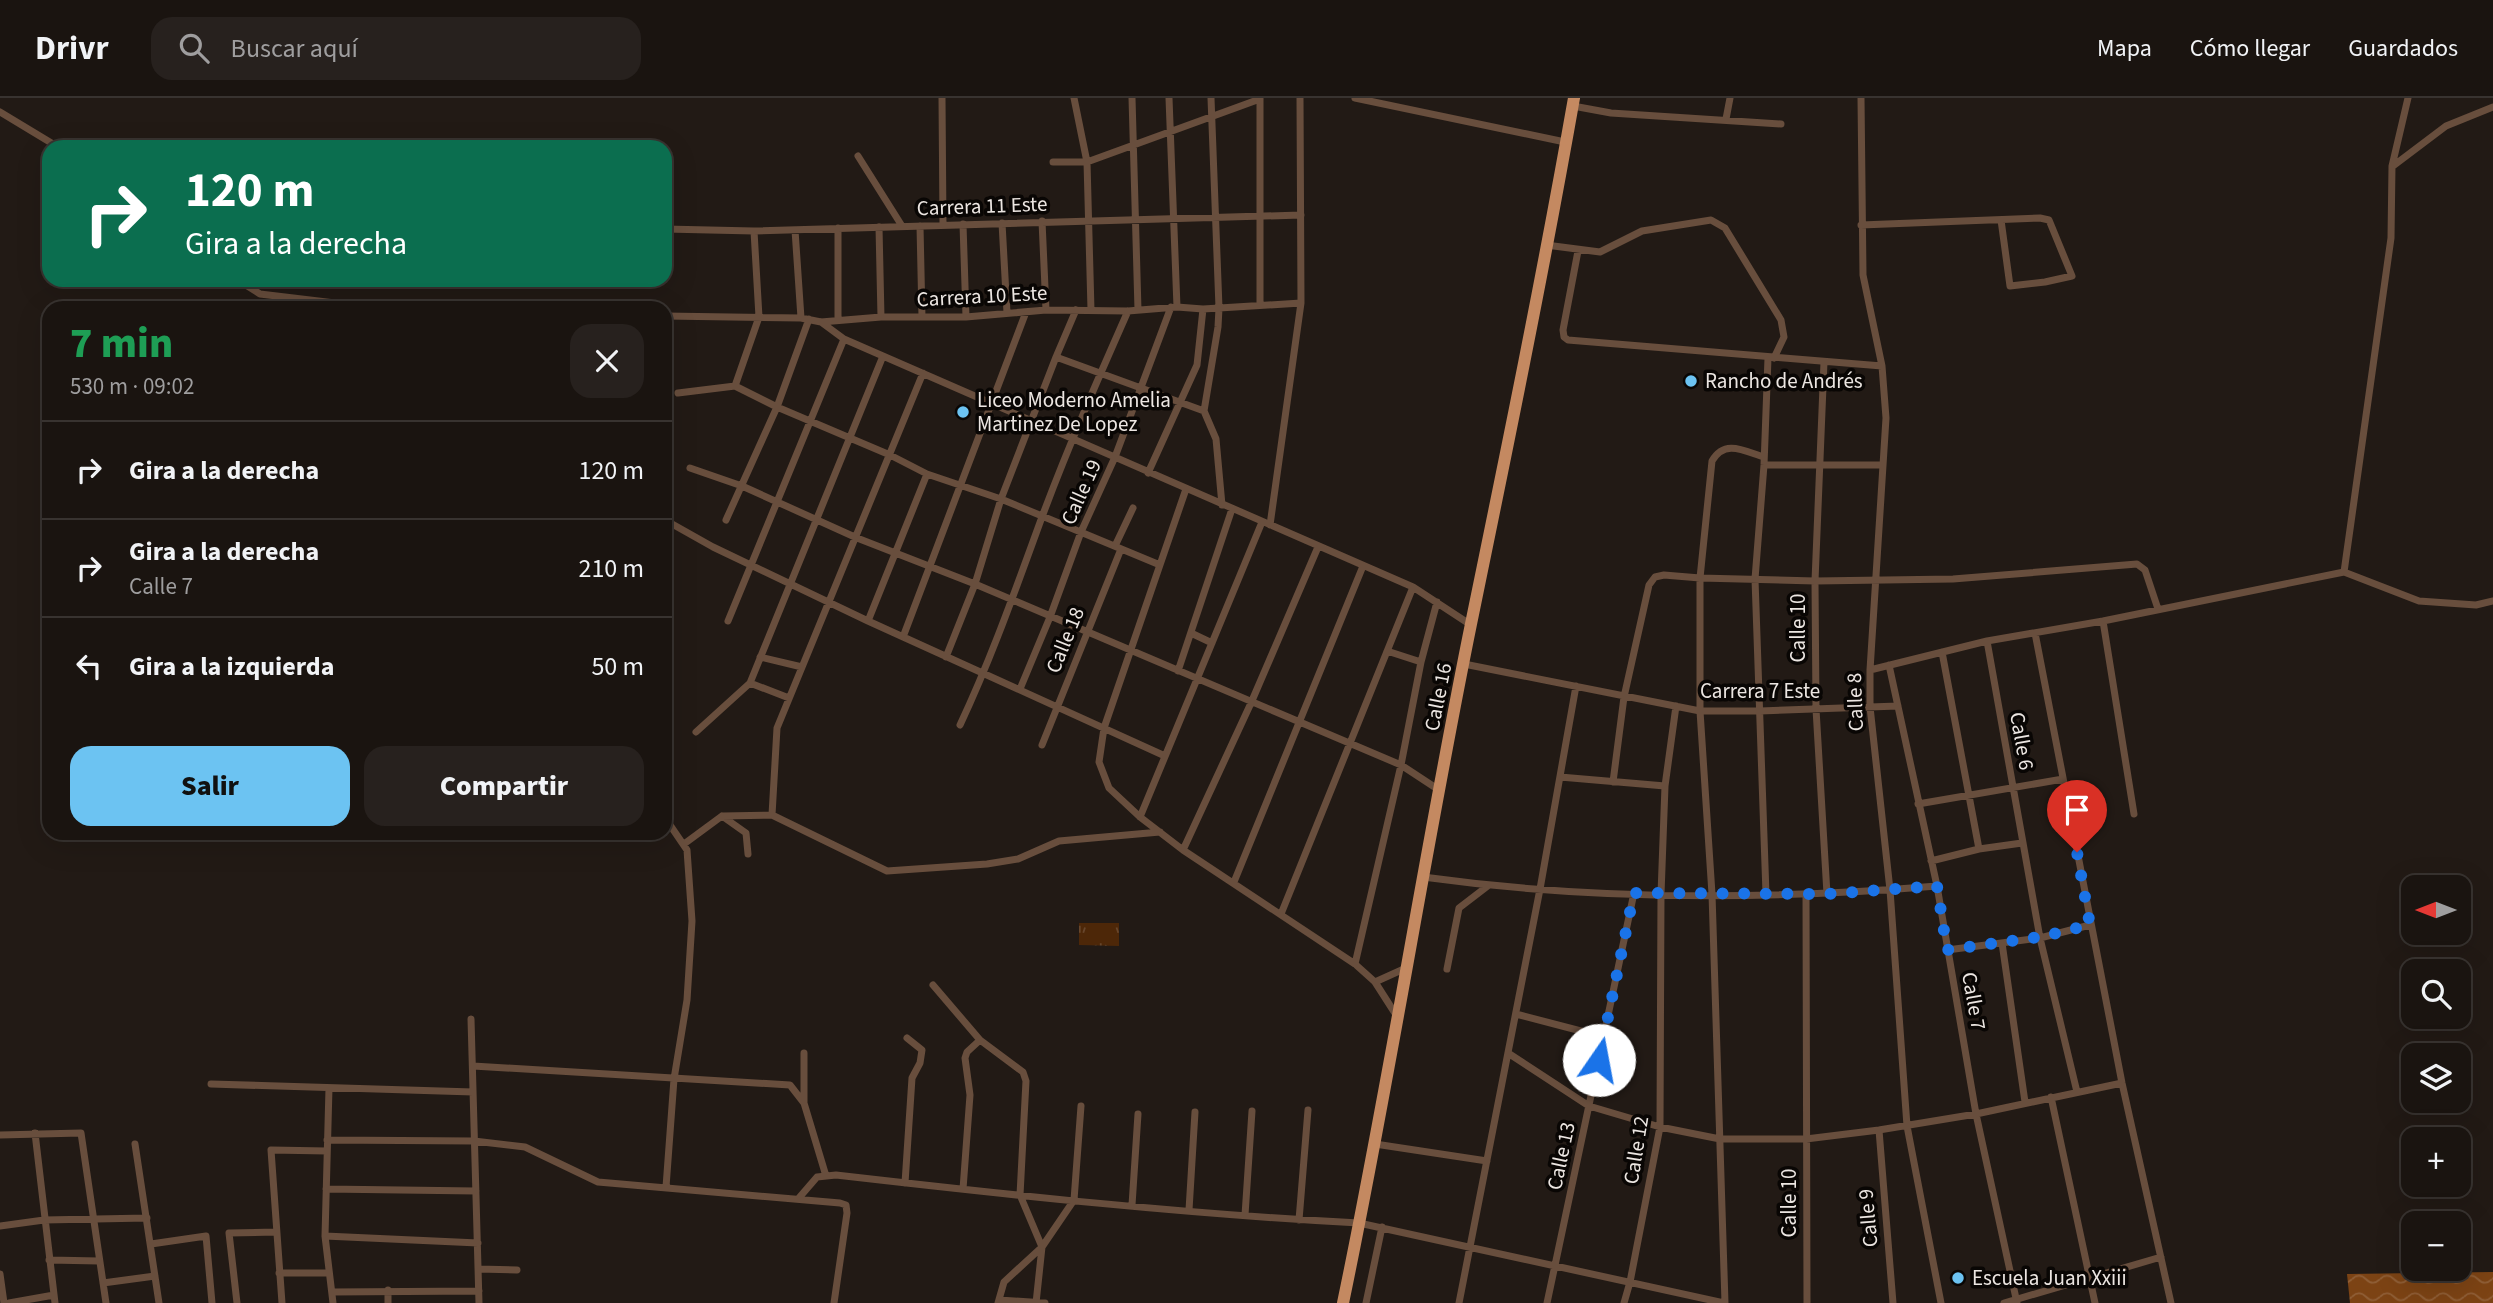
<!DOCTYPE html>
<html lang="es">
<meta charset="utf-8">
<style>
:root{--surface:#1a1410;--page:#27211e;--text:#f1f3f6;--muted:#9f9e9f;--line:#383330;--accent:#6cc3f2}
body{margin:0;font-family:"Source Sans 3",sans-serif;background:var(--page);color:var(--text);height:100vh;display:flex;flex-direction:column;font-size:26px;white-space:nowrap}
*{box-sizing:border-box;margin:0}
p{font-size:23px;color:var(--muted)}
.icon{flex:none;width:38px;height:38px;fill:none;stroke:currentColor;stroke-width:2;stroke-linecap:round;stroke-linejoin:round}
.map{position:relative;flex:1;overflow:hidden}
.drawer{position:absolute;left:42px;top:203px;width:630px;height:539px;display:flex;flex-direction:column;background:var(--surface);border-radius:21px;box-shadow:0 7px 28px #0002,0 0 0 2px var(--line)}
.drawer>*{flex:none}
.hud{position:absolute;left:42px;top:42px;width:630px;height:147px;border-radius:21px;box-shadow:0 7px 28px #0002,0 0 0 2px var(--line);background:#0b6e4f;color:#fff;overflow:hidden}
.needle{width:46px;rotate:270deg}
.controls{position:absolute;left:2401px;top:777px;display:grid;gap:14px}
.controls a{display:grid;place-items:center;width:70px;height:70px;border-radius:14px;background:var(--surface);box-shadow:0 7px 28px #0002,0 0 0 2px var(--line);font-size:35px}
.pin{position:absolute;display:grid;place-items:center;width:60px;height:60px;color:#fff;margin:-72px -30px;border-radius:50% 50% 50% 0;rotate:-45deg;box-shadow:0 0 7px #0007}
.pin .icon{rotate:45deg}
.me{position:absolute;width:77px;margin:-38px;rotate:12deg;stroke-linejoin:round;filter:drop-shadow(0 0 5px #0008)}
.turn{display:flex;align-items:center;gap:24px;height:147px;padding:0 28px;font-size:32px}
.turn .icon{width:91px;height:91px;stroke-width:2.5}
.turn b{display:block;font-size:49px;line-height:60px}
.round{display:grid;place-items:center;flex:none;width:74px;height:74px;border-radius:21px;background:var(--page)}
.overview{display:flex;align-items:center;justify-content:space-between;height:119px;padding:0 28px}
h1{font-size:42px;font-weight:800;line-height:52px;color:#1e9e55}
.cta{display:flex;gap:14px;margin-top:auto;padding:14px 28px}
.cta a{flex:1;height:80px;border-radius:21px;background:var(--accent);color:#111;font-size:28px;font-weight:800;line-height:80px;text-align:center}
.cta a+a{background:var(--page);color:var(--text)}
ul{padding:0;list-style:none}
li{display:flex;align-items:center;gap:21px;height:98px;padding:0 28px;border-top:2px solid var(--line)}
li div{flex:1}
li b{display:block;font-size:26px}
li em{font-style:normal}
header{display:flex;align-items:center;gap:42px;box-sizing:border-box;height:98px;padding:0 35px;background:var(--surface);border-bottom:2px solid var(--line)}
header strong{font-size:33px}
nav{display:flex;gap:38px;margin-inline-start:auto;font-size:24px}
.search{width:490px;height:63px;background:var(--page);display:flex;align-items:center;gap:18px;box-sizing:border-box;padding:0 24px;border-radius:21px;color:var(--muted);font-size:26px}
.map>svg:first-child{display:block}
.grass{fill:url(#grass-tufts)}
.water{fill:url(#water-waves)}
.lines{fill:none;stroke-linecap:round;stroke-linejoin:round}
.minor{stroke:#684e3d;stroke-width:7}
.trunk{stroke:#c48961;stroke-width:12}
.route{stroke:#1a73e8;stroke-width:12;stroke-dasharray:0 21.6}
.poi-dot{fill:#6cc3f2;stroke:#090604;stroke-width:2.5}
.labels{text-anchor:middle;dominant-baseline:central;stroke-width:7;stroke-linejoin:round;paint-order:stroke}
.street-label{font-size:21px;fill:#ece6e2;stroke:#090604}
.poi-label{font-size:21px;fill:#ece6e2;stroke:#090604;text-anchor:start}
</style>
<header>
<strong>Drivr</strong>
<div class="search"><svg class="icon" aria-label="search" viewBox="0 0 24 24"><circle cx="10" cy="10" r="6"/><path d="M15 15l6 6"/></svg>Buscar aquí</div>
<nav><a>Mapa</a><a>Cómo llegar</a><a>Guardados</a></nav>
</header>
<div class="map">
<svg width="2493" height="1205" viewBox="0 0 2493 1205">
<defs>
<pattern id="grass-tufts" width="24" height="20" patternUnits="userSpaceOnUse" patternTransform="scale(1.75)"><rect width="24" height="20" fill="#4d2708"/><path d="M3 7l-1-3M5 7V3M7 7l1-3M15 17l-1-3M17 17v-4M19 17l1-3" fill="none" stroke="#67462c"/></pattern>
<pattern id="water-waves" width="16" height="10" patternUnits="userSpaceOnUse" patternTransform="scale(1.75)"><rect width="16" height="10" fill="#7c4314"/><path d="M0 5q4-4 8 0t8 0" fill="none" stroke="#8f5e36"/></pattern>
</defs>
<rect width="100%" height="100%" fill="#221a15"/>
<!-- grass -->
<path class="grass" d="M1079 825H1119V848L1079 847Z"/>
<!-- water -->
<path class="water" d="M2493 1174V1205H2350L2347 1176Z"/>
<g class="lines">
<!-- minor -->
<path class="minor" d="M942 0 943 127
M1074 0 1087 64 1091 212
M1132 0 1138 212
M1169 0 1177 209
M1211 0 1219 210 1218 229 1204 313 1216 341 1222 407
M1260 0V206
M1355 0 1565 44
M1861 0 1863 177 1882 268 1886 320 1870 572V609L1890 792 1907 1028 1941 1205
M1573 8 1611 15 1781 26
M0 14 58 49
M1726 21 1730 0
M858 58 902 128
M1053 64H1087L1260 1
M2393 68 2446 28 2493 9
M1042 123 1046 212
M1002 125 1007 215
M963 126 966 219
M1861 127 2040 120 2049 122 2072 178 2045 184 2010 188 2001 122
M920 128 922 219
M879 129 881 219
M838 130V221
M665 131 754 133 1301 117
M795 132 801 220
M1546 147 1600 154 1642 133 1711 122 1725 130 1781 222 1784 239 1774 260
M1578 153 1563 232 1564 239 1568 242 1882 268
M238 182 260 196 335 205 340 210
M665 218 801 220 821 224 881 219H966L1046 212 1128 213 1177 209 1203 211 1301 205
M821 224 844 241 1413 489 1471 527
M1056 259 1204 313
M1824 264 1815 483 1816 611 1827 796
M735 288 759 219 754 133
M678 295 735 288 777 309 890 357 927 376 1001 401 1160 467
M1764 367H1883
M690 370 742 388 857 440 975 486 1401 667 1439 692
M1148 375 1197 267 1203 211
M1186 391 1104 630 1099 664 1109 690 1140 719 1183 752 1355 866 1375 884 1398 920
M665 422 713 449 868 523 1165 658
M726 422 777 309 809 221
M1270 427 1301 205 1300 0
M1115 448 1133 410
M2344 474 2391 140 2392 68 2408 0
M728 523 844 241
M868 523 927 376
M2103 523 2134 716
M1191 535 1212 545
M2035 535 2122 985 2171 1205
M903 539 1026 214
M1987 543 2040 840 2077 994
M1387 553 1421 564
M760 559 802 569
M946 559 975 486 1001 401 1056 259 1076 212
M1464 566 1700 613H1760L1898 608
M1889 567 1937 788 1976 1016 2017 1205
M1870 572 1987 543 2103 523 2344 474 2419 503 2476 507 2493 503
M1178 573 1232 411
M750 585 789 600
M1020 591 1050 519 1081 434 1115 359 1171 209
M960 627C992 559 1016 490 1042 419 1068 349 1098 281 1128 213
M696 634 750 585 883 258
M1042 647 1121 451
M1560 679 1665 688
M1613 684 1624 599 1649 487 1655 479 1664 477 1700 480 1815 483 1953 481 2137 466 2145 472 2158 511
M1918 706 2063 681
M665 712 670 727 687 752 692 823 687 902 674 981 666 1089
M772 717 887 773 987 766 1018 761 1059 743 1160 734
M722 718 746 735 748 756
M1140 719 1262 424
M684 746 722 718 772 717 777 630 923 275
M1979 751 2022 745
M1183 752 1251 605 1318 449
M1931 763 1979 751 1942 554
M1423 779C1590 802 1769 802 1937 788
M1234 784 1363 468
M1806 795 1807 1205
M1766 796 1755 481 1764 367 1768 260
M1281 816 1413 489
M2002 845 2025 1004
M1947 852 2040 840 2090 827
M1355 866 1401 667 1421 564 1437 504
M1447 871 1459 810 1489 787
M1375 884 1406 870
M933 887 980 942 1023 974 1026 983 1020 1097 1042 1149 1036 1205
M1516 916 1604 939
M471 921 479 1205
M1508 955 1589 1008 1660 1029 1720 1041H1806L1879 1032 1976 1016 2122 985
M473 968 790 987 804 1005 826 1078
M211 986 473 994
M329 990 325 1138 333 1205
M2051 999 2095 1205
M804 1004V955
M1879 1032 1893 1205
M35 1035 55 1205
M0 1037 81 1035 106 1205
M327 1042 474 1043 525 1049 598 1084 840 1105 846 1107 847 1115 834 1205
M135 1046 159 1205
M1375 1046 1487 1063
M905 1085 912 980 920 965 922 952 907 940
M326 1091 476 1093
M963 1091 970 997 965 960 967 954 980 942
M798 1101 817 1079 836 1077C1010 1097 1185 1116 1359 1125L1724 1205
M1132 1107 1138 1016
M1189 1112 1195 1014
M1245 1117 1252 1013
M1299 1122 1308 1012
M0 1128 44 1122 147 1120
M325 1138 478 1145
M151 1146 206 1138 212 1205
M49 1162 99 1163
M478 1171 517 1172
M279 1175H329
M0 1176 4 1205
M103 1185 155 1178
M332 1194 479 1193
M999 1202 1045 1205
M9 1205 54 1197
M237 1205 229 1135 276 1134
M282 1205 271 1052 327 1053
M388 1205V1192
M998 1205 1004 1184 1042 1149 1074 1102 1081 1008
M1366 1205 1382 1129
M1459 1205 1540 791 1576 588
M1547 1205 1634 795
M1624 1205 1630 1184 1660 1029 1661 796 1665 688 1676 608
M1725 1205 1712 796 1700 613V480L1712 363C1725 341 1744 353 1764 359
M2004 1205 2161 1159"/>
<!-- trunk -->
<path class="trunk" d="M1343 1205C1390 980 1425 752 1471 526 1507 351 1543 176 1574 0"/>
</g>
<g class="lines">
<!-- route -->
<path class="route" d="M1599 962 1634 795 1827 796 1937 788 1947 852 2040 839 2090 827 2077 754"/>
</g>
<!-- markers -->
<g class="poi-dot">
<circle cx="1691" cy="283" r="7"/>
<circle cx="963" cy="314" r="7"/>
<circle cx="1958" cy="1180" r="7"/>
</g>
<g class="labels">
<!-- street labels -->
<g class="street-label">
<text transform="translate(982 108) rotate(-2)">Carrera 11 Este</text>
<text transform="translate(982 198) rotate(-3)">Carrera 10 Este</text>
<text transform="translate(1081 394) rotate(-66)">Calle 19</text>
<text transform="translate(1798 530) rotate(-90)">Calle 10</text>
<text transform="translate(1065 542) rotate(-68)">Calle 18</text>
<text x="1760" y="593">Carrera 7 Este</text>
<text transform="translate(1438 599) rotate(-79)">Calle 16</text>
<text transform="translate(1855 604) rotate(-92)">Calle 8</text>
<text transform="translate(2022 643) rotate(80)">Calle 6</text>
<text transform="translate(1974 903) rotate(80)">Calle 7</text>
<text transform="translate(1636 1052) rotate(-81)">Calle 12</text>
<text transform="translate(1561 1058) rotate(-78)">Calle 13</text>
<text transform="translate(1789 1105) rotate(-90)">Calle 10</text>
<text transform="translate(1868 1120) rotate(-95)">Calle 9</text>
</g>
<!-- poi labels -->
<g class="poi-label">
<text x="1705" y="283">Rancho de Andrés</text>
<text x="977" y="302">Liceo Moderno Amelia<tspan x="977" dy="24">Martinez De Lopez</tspan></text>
<text x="1972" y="1180">Escuela Juan Xxiii</text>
</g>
</g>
</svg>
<div class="controls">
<a><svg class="needle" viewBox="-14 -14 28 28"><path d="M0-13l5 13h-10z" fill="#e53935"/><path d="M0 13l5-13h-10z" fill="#9f9e9f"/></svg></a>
<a><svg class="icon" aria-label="search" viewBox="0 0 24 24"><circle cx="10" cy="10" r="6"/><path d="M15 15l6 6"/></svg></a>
<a><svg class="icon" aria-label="layers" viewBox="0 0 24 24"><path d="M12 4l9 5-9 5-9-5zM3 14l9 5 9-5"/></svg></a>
<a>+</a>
<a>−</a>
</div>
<div class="pin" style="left:2077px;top:754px;background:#d93025"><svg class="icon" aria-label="arrive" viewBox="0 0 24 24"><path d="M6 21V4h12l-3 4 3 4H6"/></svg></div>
<svg class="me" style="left:1599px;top:962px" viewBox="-20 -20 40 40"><circle r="19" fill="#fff"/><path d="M0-13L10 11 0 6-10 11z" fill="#1a73e8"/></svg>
<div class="hud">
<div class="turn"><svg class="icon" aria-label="right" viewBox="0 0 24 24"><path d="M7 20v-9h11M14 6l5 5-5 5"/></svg><div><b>120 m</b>Gira a la derecha</div></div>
</div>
<section class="drawer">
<div class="overview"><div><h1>7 min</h1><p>530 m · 09:02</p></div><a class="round"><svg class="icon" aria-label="close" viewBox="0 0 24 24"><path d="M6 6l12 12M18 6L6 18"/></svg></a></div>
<ul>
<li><svg class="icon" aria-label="right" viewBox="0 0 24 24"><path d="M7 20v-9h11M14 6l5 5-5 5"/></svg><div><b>Gira a la derecha</b></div><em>120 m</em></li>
<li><svg class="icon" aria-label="right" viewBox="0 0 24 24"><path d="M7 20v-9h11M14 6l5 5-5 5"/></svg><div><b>Gira a la derecha</b><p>Calle 7</p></div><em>210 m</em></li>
<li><svg class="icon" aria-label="left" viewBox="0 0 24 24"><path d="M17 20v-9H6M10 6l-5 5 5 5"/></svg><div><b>Gira a la izquierda</b></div><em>50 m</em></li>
</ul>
<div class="cta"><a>Salir</a><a>Compartir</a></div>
</section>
</div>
